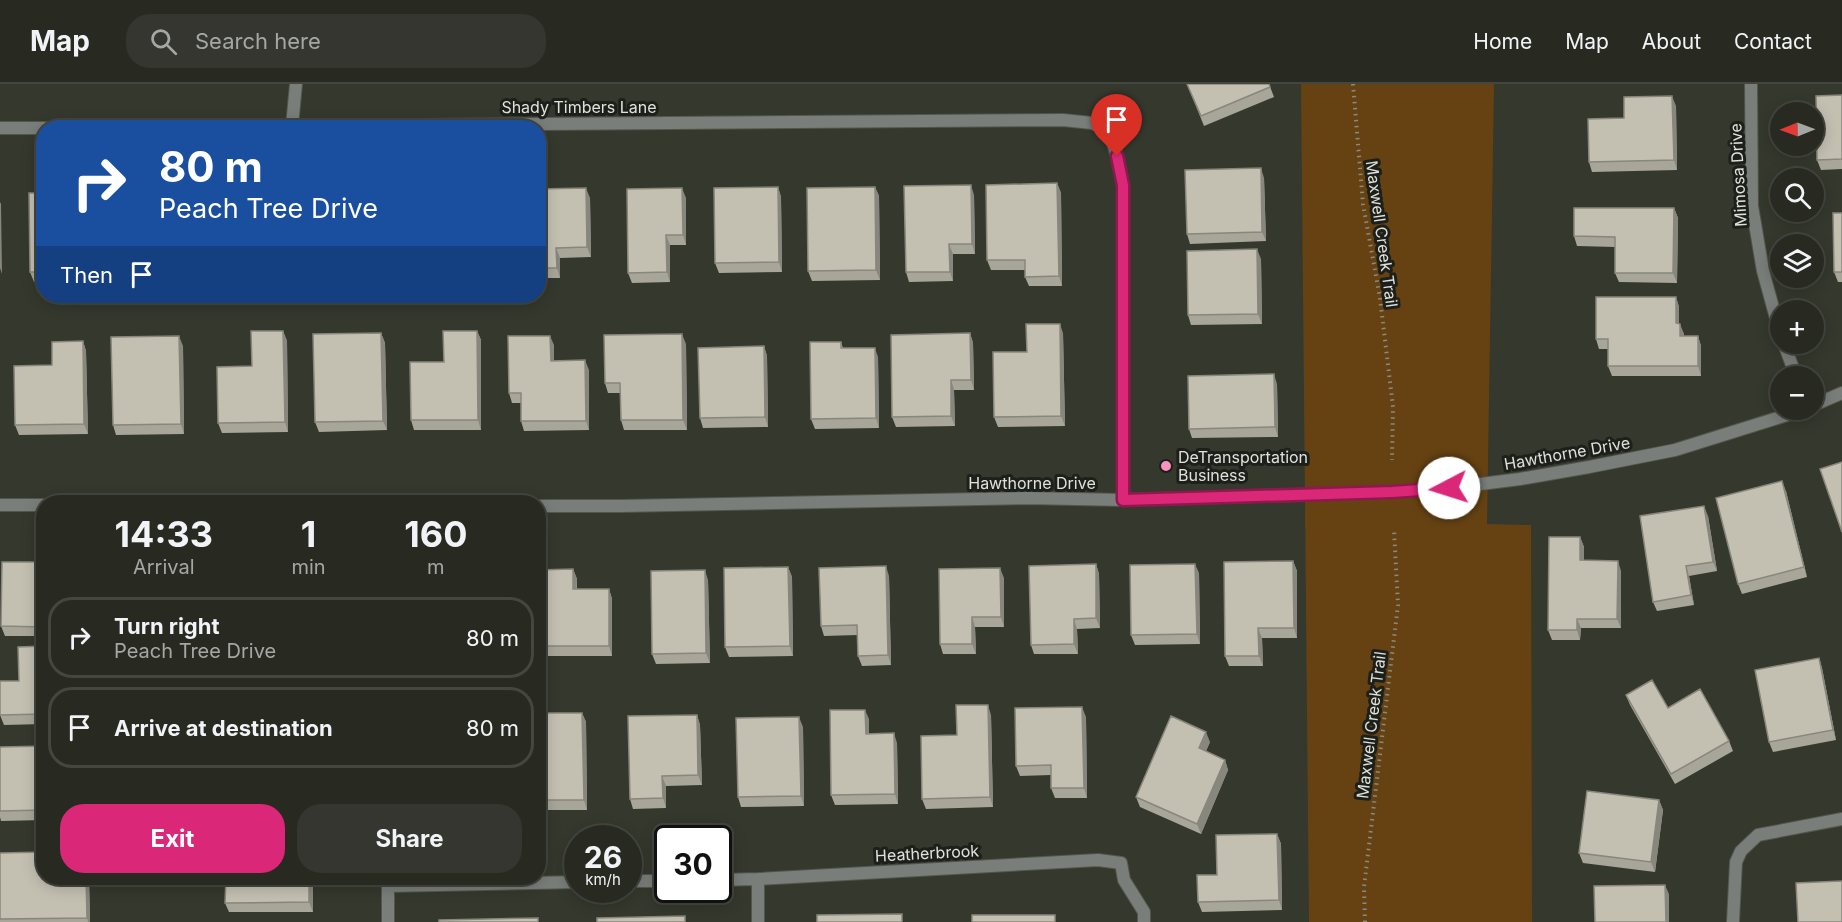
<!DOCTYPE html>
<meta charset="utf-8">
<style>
:root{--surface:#282a22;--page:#34362f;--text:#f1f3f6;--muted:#a5a7a5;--line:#444640;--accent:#db2777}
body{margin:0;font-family:Inter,sans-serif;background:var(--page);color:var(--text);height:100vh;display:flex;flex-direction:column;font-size:22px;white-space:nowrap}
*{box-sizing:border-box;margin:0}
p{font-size:20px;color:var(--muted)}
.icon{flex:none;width:33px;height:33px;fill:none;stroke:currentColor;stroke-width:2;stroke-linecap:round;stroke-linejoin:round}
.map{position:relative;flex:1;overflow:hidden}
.side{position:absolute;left:36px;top:411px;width:510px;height:390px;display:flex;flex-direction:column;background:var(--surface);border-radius:24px;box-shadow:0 3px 15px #0003,0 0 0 2px var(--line)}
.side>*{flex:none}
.top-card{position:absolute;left:36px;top:36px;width:510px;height:183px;border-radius:24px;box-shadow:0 3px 15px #0003,0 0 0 2px var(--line);background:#1a4fa0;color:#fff;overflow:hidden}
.needle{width:39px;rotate:269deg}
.fabs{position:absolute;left:1770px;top:18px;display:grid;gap:12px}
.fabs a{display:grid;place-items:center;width:54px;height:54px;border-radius:50%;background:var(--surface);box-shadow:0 3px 15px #0003,0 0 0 2px var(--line);font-size:30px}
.speed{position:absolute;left:564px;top:741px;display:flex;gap:12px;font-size:30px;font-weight:700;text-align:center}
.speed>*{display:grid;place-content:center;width:78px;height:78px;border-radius:50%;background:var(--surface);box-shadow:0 3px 15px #0003,0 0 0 2px var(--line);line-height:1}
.speed small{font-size:15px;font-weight:400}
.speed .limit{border:3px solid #111;border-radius:9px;background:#fff;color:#111}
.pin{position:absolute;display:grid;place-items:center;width:51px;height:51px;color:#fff;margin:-62px -26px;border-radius:50% 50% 50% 0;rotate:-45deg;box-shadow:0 0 6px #0007}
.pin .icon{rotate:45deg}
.me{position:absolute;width:66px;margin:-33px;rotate:265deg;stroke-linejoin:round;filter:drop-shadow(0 0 4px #0008)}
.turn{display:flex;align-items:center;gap:21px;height:126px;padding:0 24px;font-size:27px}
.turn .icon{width:78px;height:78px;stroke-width:2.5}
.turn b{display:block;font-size:42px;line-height:51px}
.then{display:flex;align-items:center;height:57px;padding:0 24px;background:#0003;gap:12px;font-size:22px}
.eta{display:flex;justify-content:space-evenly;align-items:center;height:102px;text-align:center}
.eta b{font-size:36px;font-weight:700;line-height:42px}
.cta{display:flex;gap:12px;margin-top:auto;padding:12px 24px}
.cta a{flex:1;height:69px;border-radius:24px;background:var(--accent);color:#fff;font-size:24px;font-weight:700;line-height:69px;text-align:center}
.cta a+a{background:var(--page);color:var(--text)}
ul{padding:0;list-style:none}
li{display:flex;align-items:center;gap:18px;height:81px;margin:0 12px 9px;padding:0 12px;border:3px solid var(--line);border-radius:24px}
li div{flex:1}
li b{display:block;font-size:22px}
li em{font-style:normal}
header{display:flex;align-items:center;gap:36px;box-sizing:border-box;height:84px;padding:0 30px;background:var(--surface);border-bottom:2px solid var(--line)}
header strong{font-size:28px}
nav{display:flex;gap:33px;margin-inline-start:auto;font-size:21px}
.search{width:420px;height:54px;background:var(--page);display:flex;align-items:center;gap:15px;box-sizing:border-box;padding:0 21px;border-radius:24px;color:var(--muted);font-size:22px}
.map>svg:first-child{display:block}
.green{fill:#664212}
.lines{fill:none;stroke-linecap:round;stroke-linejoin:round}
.minor-casing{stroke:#54564c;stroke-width:14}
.path{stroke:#888b82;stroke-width:4;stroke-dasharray:1.5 4.5;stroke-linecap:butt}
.minor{stroke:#797e7a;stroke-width:12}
.wall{fill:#a8a599}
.shaded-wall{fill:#88867d}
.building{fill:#c3c0b2;stroke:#88867d;stroke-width:1.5}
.route-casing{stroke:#8e194d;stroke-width:15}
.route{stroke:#db2777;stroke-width:10}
.poi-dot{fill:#fc8fc3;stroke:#1d1f1a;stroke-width:2}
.labels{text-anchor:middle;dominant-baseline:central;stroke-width:6;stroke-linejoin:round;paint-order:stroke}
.street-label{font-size:16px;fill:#dfe1da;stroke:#1d1f1a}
.poi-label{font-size:16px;fill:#dfe1da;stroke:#1d1f1a;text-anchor:start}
</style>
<header>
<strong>Map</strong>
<div class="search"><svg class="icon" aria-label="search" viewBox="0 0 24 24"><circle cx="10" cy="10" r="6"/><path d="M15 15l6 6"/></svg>Search here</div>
<nav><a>Home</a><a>Map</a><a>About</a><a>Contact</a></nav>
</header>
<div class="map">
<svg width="1842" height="838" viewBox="0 0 1842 838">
<rect width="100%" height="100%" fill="#35382d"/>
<!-- green -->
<path class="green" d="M1301 0H1494L1487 440 1531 441 1532 838H1309Z"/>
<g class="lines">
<!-- minor casing -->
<g class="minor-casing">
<path id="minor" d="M1751 0 1752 122 1763 187 1780 249
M292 42 296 0
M0 44H44
M48 44 1063 36 1092 39 1109 47 1117 72 1123 101V416
M1784 260 1796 292
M1814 321 1842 309
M0 421H44
M538 422H621L1028 414 1123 416 1392 408 1449 404 1520 395 1589 383 1675 366 1803 326
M388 795V838
M758 795V838
M718 796 758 795 1098 776 1121 779 1124 796 1144 828V838
M628 797H668
M388 802 578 798
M1733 838 1736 778 1741 767 1758 751 1842 735"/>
</g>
<!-- path -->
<path class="path" d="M1353 0 1363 120 1380 214 1393 323 1392 376
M1365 838 1364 803 1398 521 1394 446"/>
<!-- minor -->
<use href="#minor" class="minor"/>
</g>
<!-- wall -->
<path class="wall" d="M1187 0H1269L1274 13 1204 42Z
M1842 11V85L1821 86 1817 76Z
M1676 22 1677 86 1592 88 1589 78 1624 34Z
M1264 94 1266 157 1190 160 1187 150Z
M1057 99 1061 109 1062 202H1029L1025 193V186H991L987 176Z
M778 103 781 113 782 188 719 189 715 179Z
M875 103 879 112 880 196 812 197 808 187Z
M538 105 590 114 591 173 560 174V194H538Z
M44 109V198H34L30 188Z
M974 111 975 170H953V197L909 198 906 188Z
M686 114V161H670V198L632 199 628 189Z
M1674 124 1678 134 1677 199 1619 198 1615 189V163L1577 162 1574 152Z
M1842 129V198H1838L1834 188Z
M1261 175 1262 240 1191 241 1188 231Z
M1676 213 1679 223V240L1684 250V252H1698L1701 262V292H1612L1608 282V265H1599L1596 255Z
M283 247 287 257 288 348 222 349 218 339 252 282Z
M477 247 481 256V346H414L411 336 444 278Z
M381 249 385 259 387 346 319 348 315 338Z
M970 249 973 259 974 306H954L955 342 896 343 892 333Z
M1063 249 1065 342 998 343 994 333Z
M83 257 86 267 88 350 19 351 15 341 52 281Z
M841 258 843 264 878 273 879 344 815 345 811 335Z
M686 260 687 346H624L621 336 620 309H608L605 299Z
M554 261V277L589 286V346L524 347 521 337V319H512L509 309Z
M183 262 184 350 116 351 113 341Z
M764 262 767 272 768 343 703 344 700 334Z
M1277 300 1278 353 1192 354 1189 345Z
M1786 407 1807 493 1742 510 1738 500Z
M1708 432 1717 487 1689 492 1694 521 1657 527 1653 518Z
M1580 453 1584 463V476L1621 487V544H1581L1580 556H1552L1548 546Z
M1293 477 1297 487V554H1262L1263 582H1229L1225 572Z
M44 478V552H5L1 542Z
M1096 480 1099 490 1100 544 1077 545 1078 570H1034L1031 561Z
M788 483 792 493 793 572 729 573 725 563Z
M573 485 577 495V505H609L612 515V572H541L538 565V486Z
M1199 489 1200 560 1135 561 1131 551Z
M889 492 891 581 862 582 858 572V551L824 552 821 542Z
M1004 494V543H975L976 570H943L940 560Z
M708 496 710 579 656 580 652 570Z
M44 562V640L4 641 0 631 19 597Z
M1819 574 1822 584 1836 656 1773 668 1769 658Z
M1626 611 1668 624 1729 657 1733 667 1675 700 1630 621Z
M538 629H582L586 638 587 726H538Z
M697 631 700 641 702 701 666 702V724L633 725 630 715Z
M991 631 993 723 926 725 922 715 957 651Z
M1086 633 1087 714H1055L1051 704V691L1020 692 1016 682Z
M869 635V650L897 659 898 720 835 721 831 711Z
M803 643 804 722 741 723 738 713Z
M1210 658 1206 667 1225 676 1228 686 1201 750 1140 723 1136 713Z
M44 662V736L1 737 0 733V663Z
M1659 716 1663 726 1655 788 1583 779 1579 769Z
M1277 750 1281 760 1282 826 1202 828 1198 818Z
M0 769 44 794H89L90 838H0Z
M226 794H313V828H229L225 819Z"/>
<!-- shaded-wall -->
<path class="shaded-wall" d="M1672 12 1676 22 1677 86 1674 76Z
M1261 84 1264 94 1266 157 1262 148Z
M1057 99 1061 109 1062 202 1059 192Z
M971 101 974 111 975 170 972 160Z
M778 103 781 113 782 188 779 178Z
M875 103 879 112 880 196 876 186Z
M586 104 590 114 591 173 587 163Z
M682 104 686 114V161L683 151Z
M0 118 1 120 2 190 0 184Z
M1674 124 1678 134 1677 199 1673 189Z
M666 151 670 161V198L667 188Z
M949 160 953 170V197L950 188Z
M556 164 560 174V194L557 184Z
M1257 165 1261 175 1262 240 1258 230Z
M1676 213 1679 223V249L1676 239Z
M1060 240 1063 249 1065 342 1061 332Z
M1680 240 1684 250V262L1680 252Z
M283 247 287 257 288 348 285 338Z
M477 247 481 256V346L478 336Z
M381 249 385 259 387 346 383 337Z
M970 249 973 259 974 306 971 296Z
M682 250 686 260 687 346 683 336Z
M179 252 183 262 184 350 181 340Z
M550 252 554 261V287L551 277Z
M1698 252 1701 262V292L1698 282Z
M83 257 86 267 88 350 84 340Z
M764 262 767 272 768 343 765 333Z
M875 264 878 273 879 344 876 334Z
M585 276 589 286V346L586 337Z
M1274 290 1277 300 1278 353 1275 343Z
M951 296 954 306 955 342 951 332Z
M1782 397 1786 407 1807 493 1804 483Z
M1704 422 1708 432 1717 487 1713 478Z
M1580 453 1584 463V486L1580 476Z
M1293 477 1297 487V554L1294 544Z
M1618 477 1621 487V544L1617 535Z
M1096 480 1099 490 1100 544 1096 534Z
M1195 480 1199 489 1200 560 1197 550Z
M886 482 889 492 891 581 888 571Z
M1686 482 1689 492 1694 521 1691 511Z
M788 483 792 493 793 572 790 562Z
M1000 484 1004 494V543L1001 533Z
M573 485 577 495 576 515 573 505Z
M705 486 708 496 710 579 706 569Z
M609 505 612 515V572L609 562Z
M972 533 975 543 976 570 972 560Z
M1074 535 1077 545 1078 570 1074 560Z
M1577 535 1581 544 1580 556 1577 546Z
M1258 544 1262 554 1263 582 1259 572Z
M1819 574 1822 584 1836 656 1833 646Z
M988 621 991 631 993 723 990 713Z
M1082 623 1086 633 1087 714 1084 704Z
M865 626 869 635V660L866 650Z
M582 629 586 638 587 726 584 716Z
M697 631 700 641 702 701 698 691Z
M799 633 803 643 804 722 801 712Z
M1206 648 1210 658 1203 674 1199 664Z
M894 649 897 659 898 720 895 710Z
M1225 676 1228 686 1201 750 1197 740Z
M662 692 666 702V724L663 714Z
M1659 716 1663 726 1655 788 1651 778Z
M1277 750 1281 760 1282 826 1279 816Z
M86 794H89L90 838H88L87 834Z
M309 794H313V828L309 818Z
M1665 801 1669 810V838H1666Z"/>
<!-- building -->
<path class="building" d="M1187 0H1269L1270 3 1201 32Z
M1842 11V75L1817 76 1816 12Z
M1672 12 1674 76 1589 78 1588 35 1624 34V13Z
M1261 84 1262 148 1187 150 1185 86Z
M1057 99 1059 192 1025 193V176H987L986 101Z
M971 101 972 160H949L950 188H906L904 102Z
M778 103 779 178 715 179 714 104Z
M875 103 876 186 808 187 807 104Z
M586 104 587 163 556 164 557 184H538V105Z
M682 104 683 151H666L667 188 628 189 627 105Z
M29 109H44V188H30Z
M1574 124H1674L1673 189H1615V153L1574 152Z
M1833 129H1842V188H1834Z
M1257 165 1258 230 1188 231 1187 167Z
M1596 213H1676V239L1680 240V252H1698V282H1608V255H1596Z
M1026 240H1060L1061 332 994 333 993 268H1027Z
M251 247H283L285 338 218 339 217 283 252 282Z
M443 247H477L478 336H411L410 278H444Z
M381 249 383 337 315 338 313 250Z
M970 249 971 296H951V332L892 333 891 251Z
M682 250 683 336H621L620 299H605L604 251Z
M179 252 181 340 113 341 111 253Z
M508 252H550L551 277 585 276 586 337H521V309H509Z
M83 257 84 340 15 341 14 282 52 281V258Z
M810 258H841V264H875L876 334 811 335Z
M764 262 765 333 700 334 698 264Z
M1274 290 1275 343 1189 345 1188 292Z
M1842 378V448L1820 385Z
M1782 397 1804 483 1738 500 1716 414Z
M1704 422 1713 478 1686 482 1691 511 1653 518 1640 432Z
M1549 453H1580V476L1618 477 1617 535H1577V546H1548Z
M1293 477 1294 544H1258L1259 572H1225L1224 478Z
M2 478H44V543L1 542Z
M1096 480V534L1074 535V560L1031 561 1029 482Z
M1195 480 1197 550 1131 551 1130 481Z
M886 482 888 571 858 572 857 541 821 542 819 484Z
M788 483 790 562 725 563 724 484Z
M1000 484 1001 533H972V560H940L939 485Z
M573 485V505H609V562H538V486Z
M705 486 706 569 652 570 651 487Z
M44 562V630L0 631V597H19L18 563Z
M1819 574 1833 646 1769 658 1755 586Z
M1652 596 1668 624 1700 605 1729 657 1671 690 1626 611Z
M956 621H988L990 713 922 715 921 652 957 651Z
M1082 623 1084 704H1051V681L1016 682 1015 624Z
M830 626H865L866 650 894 649 895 710 831 711Z
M538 629H582L584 716H538Z
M697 631 698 691 662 692 663 714 630 715 628 632Z
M1171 632 1206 648 1199 664 1225 676 1197 740 1136 713Z
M799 633 801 712 738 713 736 634Z
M44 662V726L0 727V663Z
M1587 707 1659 716 1651 778 1579 769Z
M1277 750 1279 816 1198 818 1197 791H1217L1216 751Z
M44 768V794H86L87 834 0 835V769Z
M226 794H309V818L225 819Z
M1842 797V838H1798L1796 799Z
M1665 801 1666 838H1595L1594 802Z
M902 830V838H817V831Z
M972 831H1055V838H972Z
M685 832V838H597V834Z
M538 834V838H439V836Z"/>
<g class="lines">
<!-- route casing -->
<g class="route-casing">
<path id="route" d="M1117 72 1123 101V416L1392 408 1449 404"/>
</g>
<!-- route -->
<use href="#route" class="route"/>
</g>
<!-- markers -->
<circle class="poi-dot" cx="1166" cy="382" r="6"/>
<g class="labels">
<!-- street labels -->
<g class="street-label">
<text x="579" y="23">Shady Timbers Lane</text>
<text transform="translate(1738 91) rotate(-93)">Mimosa Drive</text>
<text transform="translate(1382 150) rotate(82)">Maxwell Creek Trail</text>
<text transform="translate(1567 369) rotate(-10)">Hawthorne Drive</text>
<text x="1032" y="399">Hawthorne Drive</text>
<text transform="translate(1371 641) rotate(-83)">Maxwell Creek Trail</text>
<text transform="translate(927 769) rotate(-3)">Heatherbrook</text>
</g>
<!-- poi labels -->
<g class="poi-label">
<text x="1178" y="373">DeTransportation<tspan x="1178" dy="18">Business</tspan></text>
</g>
</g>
</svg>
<div class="fabs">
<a><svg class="needle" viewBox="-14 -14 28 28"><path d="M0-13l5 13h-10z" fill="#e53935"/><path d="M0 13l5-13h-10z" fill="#a5a7a5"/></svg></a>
<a><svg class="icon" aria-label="search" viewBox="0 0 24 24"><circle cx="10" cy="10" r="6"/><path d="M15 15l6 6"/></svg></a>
<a><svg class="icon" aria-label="layers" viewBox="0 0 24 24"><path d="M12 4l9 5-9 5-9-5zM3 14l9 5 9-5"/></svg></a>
<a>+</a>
<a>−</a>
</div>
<div class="speed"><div>26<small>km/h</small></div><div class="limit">30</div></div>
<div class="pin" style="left:1117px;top:72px;background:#d93025"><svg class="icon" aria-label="arrive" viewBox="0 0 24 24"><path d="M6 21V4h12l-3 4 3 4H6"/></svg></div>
<svg class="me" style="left:1449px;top:404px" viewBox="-20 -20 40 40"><circle r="19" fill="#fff"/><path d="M0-13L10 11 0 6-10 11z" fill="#db2777"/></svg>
<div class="top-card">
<div class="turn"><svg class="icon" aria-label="right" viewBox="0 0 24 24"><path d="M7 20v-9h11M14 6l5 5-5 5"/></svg><div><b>80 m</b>Peach Tree Drive</div></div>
<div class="then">Then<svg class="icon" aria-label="arrive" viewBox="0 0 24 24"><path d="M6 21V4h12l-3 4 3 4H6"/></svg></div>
</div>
<section class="side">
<div class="eta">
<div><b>14:33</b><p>Arrival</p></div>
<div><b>1</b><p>min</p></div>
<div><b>160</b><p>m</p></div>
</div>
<ul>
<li><svg class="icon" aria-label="right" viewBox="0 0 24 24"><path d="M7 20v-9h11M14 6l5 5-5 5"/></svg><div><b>Turn right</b><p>Peach Tree Drive</p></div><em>80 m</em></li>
<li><svg class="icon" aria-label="arrive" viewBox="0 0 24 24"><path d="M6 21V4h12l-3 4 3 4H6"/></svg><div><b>Arrive at destination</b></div><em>80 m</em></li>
</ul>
<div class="cta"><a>Exit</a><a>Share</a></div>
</section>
</div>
